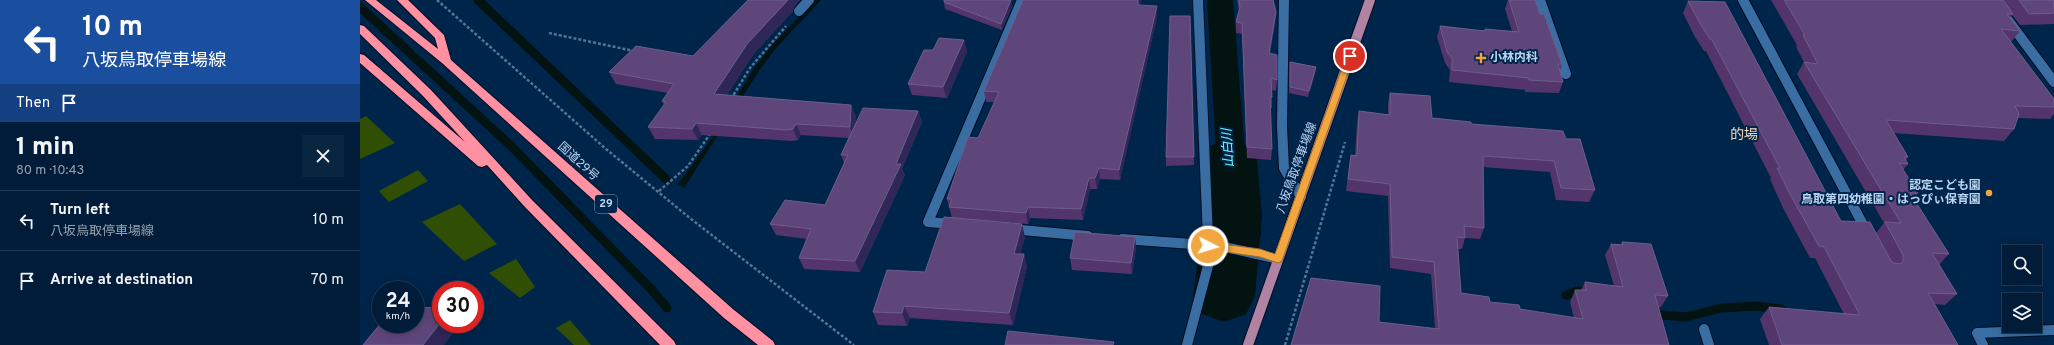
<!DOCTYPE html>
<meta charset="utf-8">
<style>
:root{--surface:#001c38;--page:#0a2540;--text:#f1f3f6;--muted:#95a1ae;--line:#223a53}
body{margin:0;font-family:Overpass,"Noto Sans JP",sans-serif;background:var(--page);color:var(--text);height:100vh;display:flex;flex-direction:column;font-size:15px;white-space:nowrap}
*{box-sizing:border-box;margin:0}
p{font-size:13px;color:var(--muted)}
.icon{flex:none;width:22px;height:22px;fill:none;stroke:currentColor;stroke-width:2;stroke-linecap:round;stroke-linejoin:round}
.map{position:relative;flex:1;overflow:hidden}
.details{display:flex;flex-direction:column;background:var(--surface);width:360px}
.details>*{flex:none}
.guide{background:#1a4fa0;color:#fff;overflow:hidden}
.controls{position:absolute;left:1642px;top:245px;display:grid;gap:8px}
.controls a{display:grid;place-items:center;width:40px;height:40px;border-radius:0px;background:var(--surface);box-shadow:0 2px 10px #0003,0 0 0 1px var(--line);font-size:20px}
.speed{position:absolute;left:12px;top:281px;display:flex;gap:8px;font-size:20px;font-weight:700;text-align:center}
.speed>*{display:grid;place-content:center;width:52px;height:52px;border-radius:50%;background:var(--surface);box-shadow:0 2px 10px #0003,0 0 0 1px var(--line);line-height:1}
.speed small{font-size:10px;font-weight:400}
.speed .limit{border:6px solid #d22;background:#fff;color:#111}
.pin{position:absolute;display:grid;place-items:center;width:34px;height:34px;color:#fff;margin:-17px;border:2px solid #fff;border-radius:50%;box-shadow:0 1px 4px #0007}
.me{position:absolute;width:44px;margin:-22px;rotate:95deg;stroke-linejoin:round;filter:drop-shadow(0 0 3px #0008)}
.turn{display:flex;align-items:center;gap:14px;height:84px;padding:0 16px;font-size:18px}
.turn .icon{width:52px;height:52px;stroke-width:2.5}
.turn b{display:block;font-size:28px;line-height:34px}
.then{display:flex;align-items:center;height:38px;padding:0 16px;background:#0003;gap:8px;font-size:15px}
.round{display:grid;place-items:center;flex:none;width:42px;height:42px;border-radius:0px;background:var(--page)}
.headline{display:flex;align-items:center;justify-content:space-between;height:68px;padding:0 16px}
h1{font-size:24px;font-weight:800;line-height:30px}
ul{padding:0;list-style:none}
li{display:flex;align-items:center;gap:12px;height:60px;padding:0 16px;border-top:1px solid var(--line)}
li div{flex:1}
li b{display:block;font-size:15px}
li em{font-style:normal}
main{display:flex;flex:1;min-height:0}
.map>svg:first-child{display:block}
.green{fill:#314f04}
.water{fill:#031312}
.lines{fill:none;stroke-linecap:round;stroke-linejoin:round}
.stream{stroke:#031312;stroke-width:9}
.river{fill:#031312;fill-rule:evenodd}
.minor-casing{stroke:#000d26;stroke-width:12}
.major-casing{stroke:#000d26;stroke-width:12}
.highway-casing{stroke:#000d26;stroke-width:2}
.path{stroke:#547496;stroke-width:2.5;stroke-dasharray:3 2;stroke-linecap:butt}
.minor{stroke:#3a6ea3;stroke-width:10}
.major{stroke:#b083a2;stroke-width:10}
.highway{fill:#ff91a2;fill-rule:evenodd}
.wall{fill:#54356b}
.shaded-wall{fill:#2e2758}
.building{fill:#5f467a;stroke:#6d5d8d}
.route{fill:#f1a63f;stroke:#9d6c29}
.poi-dot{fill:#f1a63f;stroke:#00254a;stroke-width:1.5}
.labels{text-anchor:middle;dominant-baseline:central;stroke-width:4;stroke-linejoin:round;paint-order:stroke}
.shield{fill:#00254a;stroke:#83a1c1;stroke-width:1}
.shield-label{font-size:11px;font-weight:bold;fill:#bbd6f4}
.poi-label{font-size:12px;font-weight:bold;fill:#bbd6f4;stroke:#00254a;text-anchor:start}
.street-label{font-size:12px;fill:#bbd6f4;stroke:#00254a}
.water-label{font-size:13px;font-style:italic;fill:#73fdf6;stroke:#00254a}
.quarter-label{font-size:14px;fill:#f9d9b4;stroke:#00254a}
</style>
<main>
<section class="details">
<div class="guide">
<div class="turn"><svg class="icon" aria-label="left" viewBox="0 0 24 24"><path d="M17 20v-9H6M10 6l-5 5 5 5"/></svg><div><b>10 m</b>八坂鳥取停車場線</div></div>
<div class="then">Then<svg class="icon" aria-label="arrive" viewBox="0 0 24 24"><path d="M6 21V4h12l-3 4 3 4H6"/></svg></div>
</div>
<div class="headline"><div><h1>1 min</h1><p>80 m · 10:43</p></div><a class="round"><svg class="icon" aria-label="close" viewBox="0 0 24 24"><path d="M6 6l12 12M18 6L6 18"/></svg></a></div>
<ul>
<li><svg class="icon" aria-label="left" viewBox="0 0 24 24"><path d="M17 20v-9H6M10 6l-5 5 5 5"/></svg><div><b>Turn left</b><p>八坂鳥取停車場線</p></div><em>10 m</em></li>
<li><svg class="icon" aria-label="arrive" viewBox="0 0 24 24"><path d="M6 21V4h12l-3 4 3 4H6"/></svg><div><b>Arrive at destination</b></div><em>70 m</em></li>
</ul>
</section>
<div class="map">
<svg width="1694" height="345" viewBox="0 0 1694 345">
<rect width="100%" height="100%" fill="#00254a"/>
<!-- green -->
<path class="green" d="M6 116 35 143 0 159V119Z
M58 170 68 181 29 202 19 191Z
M100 204 137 244 104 261 62 222Z
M156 259 175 287 160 298 129 273Z
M210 320 231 345H214L196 328Z"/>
<!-- water -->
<path class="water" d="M455 0H461L417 47 401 68 324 188 318 184 352 138 394 68 412 45Z
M847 0H873L889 205 901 226V235C887 240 875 239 861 236Z"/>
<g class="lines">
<!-- stream -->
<path class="stream" d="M118 0 306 179
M0 7 151 146 291 289 307 308
M1206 295 1217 291H1226
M1289 314 1326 317 1361 308 1395 306 1421 309"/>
<!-- river -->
<path class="river" d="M869 140 889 146 897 160 902 216 895 296 886 314 864 322 842 314 833 296 844 216 841 160 849 146Z"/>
<!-- minor casing -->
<g class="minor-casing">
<path id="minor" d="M924 0 922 126 924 168 941 197
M1180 0 1206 74
M1383 0 1507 232
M1633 0 1694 82
M439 11 449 0
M594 224 568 222 662 0
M650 229 728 236
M762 239 861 246 918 259
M1344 329 1349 345
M827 345 849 262 838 0
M1623 345 1617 333 1694 330"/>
</g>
<!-- major casing -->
<g class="major-casing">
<path id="major" d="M888 345 1010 0"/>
</g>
<!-- highway casing -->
<g class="highway-casing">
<path id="highway" d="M5 0H16L78 49 75 38 37 0H48L84 35 91 60 374 310 413 341 415 345H398L364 318 82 63Z
M0 25 4 26 71 90 172 200 314 341 316 345H300L164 206 127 165 122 167 118 166 0 63V54L4 55 105 142 63 96 0 34Z"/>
</g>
<!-- path -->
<path class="path" d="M77 0 246 149 331 219 494 345
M189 33 274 51
M371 99 390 68 426 26
M299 191 328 166 350 134
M925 345 985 142"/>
<!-- minor -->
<use href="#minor" class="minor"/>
<!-- major -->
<use href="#major" class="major"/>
<!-- highway -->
<use href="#highway" class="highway"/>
</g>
<!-- wall -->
<path class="wall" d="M388 0H440L434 7 433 11 393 55 367 95 496 116 495 125 558 111 562 122 542 169 545 175 500 272 444 269 439 258 447 239 416 235 410 224 465 205 484 163 481 155 489 138 441 135 438 140 432 141 342 135 338 140 295 139 288 127 304 105 302 101 308 93 256 84 249 72 333 56Z
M781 0 780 5 797 17 760 180 740 179 737 189H730L723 220 670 218 668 224 592 218 587 199 618 138 634 102H626L624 91Z
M877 0H913L915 23 910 53 917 80 916 91 912 90V108H910L912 149 911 160 887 158 882 34 876 33V22L879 11Z
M1148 0H1175L1180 14 1202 64 1200 71 1203 82 1199 93 1165 92V90L1089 82 1090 70 1085 63 1077 37 1080 26 1125 31H1152L1145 9Z
M1411 0H1694V24L1660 25 1652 15 1650 18 1660 31 1651 42 1694 99V114L1690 119 1657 118 1654 129 1644 141 1534 133 1548 157 1546 160 1548 164 1543 170 1558 193 1553 199 1589 254 1579 265 1597 294 1585 305 1575 304 1598 345H1409L1400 319 1409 307 1484 314 1455 258H1450L1423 208 1410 179 1411 178 1346 51H1344L1335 37 1323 13 1328 1 1481 221 1516 233 1524 223 1437 74 1444 62 1436 47 1437 45Z
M584 2 652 7 642 30 585 9Z
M830 16 834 165 806 166V157Z
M604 40 607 52 587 98 552 95 548 84 573 50Z
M930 62 956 67 955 74 948 97 929 93Z
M1030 93 1072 118 1111 124 1206 139 1235 190 1229 202 1196 200 1190 172 1123 167 1124 228 1120 239 1105 238 1102 249H1098L1101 293 1130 302 1160 309 1214 318 1210 302 1215 290H1221L1225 282 1254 286 1245 255 1251 244 1261 245 1262 242 1308 296 1301 307H1298L1309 345H931L1019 322 1075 329 1071 274 1030 268 1028 196 986 191 989 166 991 155H995L997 123 999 111 1028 115V104Z
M665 237 660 254H664L667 267 653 325 550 318 547 326 518 325 513 312 565 272Z
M775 237 776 248 772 274 712 270 710 258Z"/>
<!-- shaded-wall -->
<path class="shaded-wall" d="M428 0H440L434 7 433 11 393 55 360 106 354 94 387 44Z
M651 0 652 7 642 30 641 24Z
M778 0H781L778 16Z
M797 6V17L760 180 759 170Z
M916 12 915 23 908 64 909 53Z
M604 40 607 52 587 98 583 87Z
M956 67 955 74 948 97 949 91Z
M491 105 496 116 494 138 490 127Z
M558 111 562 122 542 169 545 175 500 272 495 261Z
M336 123 342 135 338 140 332 129Z
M436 124 441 135 438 140 433 129Z
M739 168 740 179 737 189 735 178Z
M729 178 730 189 723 220 721 209Z
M668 207 670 218 668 224 666 213Z
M662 224 665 237 657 267 654 254Z
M775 237 776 248 772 274 771 263Z
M664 254 667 267 653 325 649 313Z
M544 306 550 318 547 326 542 313Z
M81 322V324H100L84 345H63Z"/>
<!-- building -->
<path class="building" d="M388 0H428L387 44 354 94 491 105 490 127 436 124 433 129 427 130 336 123 332 129 288 127 306 102 302 101 314 84 249 72 276 46 333 56Z
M584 0H651L641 24 584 2Z
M663 0H778V5L797 6 759 170 739 168 735 178H729L721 209 668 207 666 213 589 207 592 199H587L608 137 618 138 639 92 624 91Z
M879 0H913L916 12 909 53 917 55V80L911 78 912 97H910L912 149 887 147 882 23 876 22 880 7Z
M1149 0H1175L1180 14H1184L1202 64H1198L1203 82 1169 80V78L1092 70V58L1087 52 1080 26 1125 31V29L1159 32Z
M1424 0H1643L1653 14H1647L1660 31 1641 29 1694 99V107L1655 106 1659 114 1654 129 1526 120 1548 157H1544L1548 164 1539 163 1558 193H1550L1589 254 1572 253 1597 294 1568 293 1598 345H1422L1409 307 1500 315 1464 247 1459 246 1431 196 1417 168H1420L1352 40 1350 39 1341 25 1328 1 1365 2 1481 221 1510 222 1531 261 1534 263 1540 264 1543 261V255L1525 222 1541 223 1444 62 1458 64 1443 35H1445Z
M1659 0H1694V13L1669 14Z
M810 16H830L834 157H806Z
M579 38 604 40 583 87 548 84 564 50H573Z
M930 62 956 67 949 91 930 87Z
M1030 93 1070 96 1072 118 1111 122V124L1203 131 1206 139H1220L1235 190 1201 188 1194 161 1123 156 1124 228 1104 226 1105 238 1097 237 1101 293 1129 297 1130 302 1159 305 1160 309 1223 319 1215 290H1226L1225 282 1263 287 1251 244 1263 245 1262 242 1291 244 1308 296 1295 295 1309 345H931L951 278 1020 286 1019 322 1079 329 1074 262 1032 257 1030 184 988 179 991 155 997 156 999 111 1030 115Z
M503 108 558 111 536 164H541L495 261 439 258 451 229 410 224 425 200 465 205 488 155H481Z
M584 217 662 224 654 254H664L649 313 544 306 542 313 513 312 527 270 565 272Z
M715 232 775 237 771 263 710 258Z
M55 307 81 308V322L63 345H3L21 323V324H55Z
M648 331 754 342 753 345H645Z"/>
<!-- route -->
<path class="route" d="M987 54H993L994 56 922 261 918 263 900 257 844 249 843 246 848 242 900 249 915 254Z"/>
<!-- markers -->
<g class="poi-dot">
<path d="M1119 52h4v4h4v4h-4v4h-4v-4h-4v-4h4z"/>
<circle cx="1629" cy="193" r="4"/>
</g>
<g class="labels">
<!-- shield labels -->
<rect class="shield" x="235" y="195" width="22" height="18" rx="3"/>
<g class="shield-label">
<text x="246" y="204">29</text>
</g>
<!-- poi labels -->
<g class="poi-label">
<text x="1130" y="58">小林内科</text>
<text x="1621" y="186" text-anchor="end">認定こども園<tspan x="1621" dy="14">鳥取第四幼稚園・はっぴぃ保育園</tspan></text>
</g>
<!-- street labels -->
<g class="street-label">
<text transform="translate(218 162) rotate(42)">国道29号</text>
<text transform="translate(937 168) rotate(-70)">八坂鳥取停車場線</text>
</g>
<!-- water labels -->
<g class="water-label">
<text transform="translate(869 148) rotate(-94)">山白川</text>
</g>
<!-- quarter labels -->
<g class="quarter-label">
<text x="1384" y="135">的場</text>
</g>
</g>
</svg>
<div class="controls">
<a><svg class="icon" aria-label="search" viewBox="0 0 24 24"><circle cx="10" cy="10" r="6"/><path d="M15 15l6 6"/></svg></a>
<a><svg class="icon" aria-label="layers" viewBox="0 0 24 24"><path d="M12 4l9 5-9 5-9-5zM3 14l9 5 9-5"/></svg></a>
</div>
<div class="speed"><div>24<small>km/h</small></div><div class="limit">30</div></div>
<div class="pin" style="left:990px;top:56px;background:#d93025"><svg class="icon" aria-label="arrive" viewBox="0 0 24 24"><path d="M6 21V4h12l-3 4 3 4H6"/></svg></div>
<svg class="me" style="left:848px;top:246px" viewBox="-20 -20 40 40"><circle r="17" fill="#f1a63f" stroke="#fff" stroke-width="3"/><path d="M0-11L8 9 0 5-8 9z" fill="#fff"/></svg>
</div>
</main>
